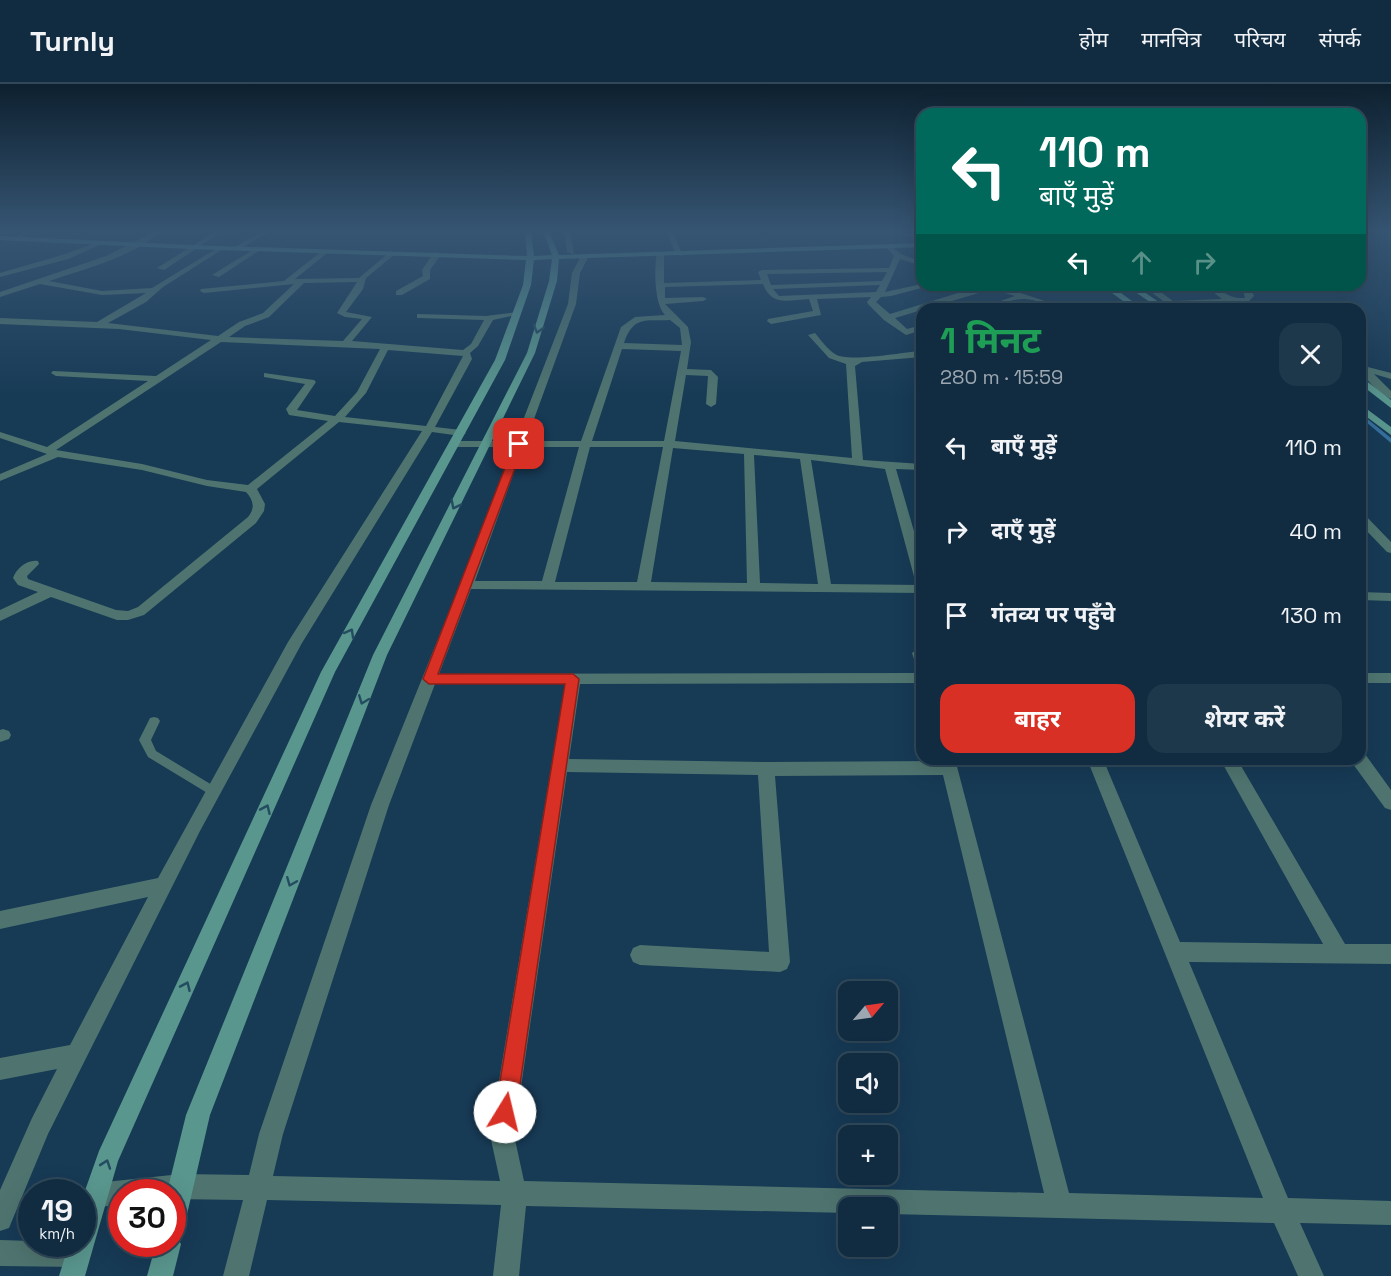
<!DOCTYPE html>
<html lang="hi">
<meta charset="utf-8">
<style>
:root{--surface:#112c40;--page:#1e384b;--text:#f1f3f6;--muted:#9ca7b1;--line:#304859;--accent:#d93025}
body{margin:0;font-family:"Space Grotesk","Noto Sans Devanagari",sans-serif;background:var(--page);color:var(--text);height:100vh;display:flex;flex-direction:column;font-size:22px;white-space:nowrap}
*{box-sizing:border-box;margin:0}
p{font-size:20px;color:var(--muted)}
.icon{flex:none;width:33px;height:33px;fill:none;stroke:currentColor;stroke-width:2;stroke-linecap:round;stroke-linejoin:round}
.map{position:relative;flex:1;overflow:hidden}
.drawer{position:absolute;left:916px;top:219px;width:450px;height:462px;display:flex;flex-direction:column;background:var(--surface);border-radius:18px;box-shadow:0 6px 24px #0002,0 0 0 2px var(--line)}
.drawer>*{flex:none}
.hud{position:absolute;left:916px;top:24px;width:450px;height:183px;border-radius:18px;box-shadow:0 6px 24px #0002,0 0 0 2px var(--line);background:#00695c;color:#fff;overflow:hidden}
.needle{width:39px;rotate:61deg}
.tools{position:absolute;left:838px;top:897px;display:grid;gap:12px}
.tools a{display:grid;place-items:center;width:60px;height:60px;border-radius:12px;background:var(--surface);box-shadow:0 6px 24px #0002,0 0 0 2px var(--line);font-size:30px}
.speed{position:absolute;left:18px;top:1095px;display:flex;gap:12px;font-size:30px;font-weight:700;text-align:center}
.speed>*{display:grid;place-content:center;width:78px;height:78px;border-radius:50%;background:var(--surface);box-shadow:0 6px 24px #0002,0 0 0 2px var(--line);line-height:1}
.speed small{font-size:15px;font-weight:400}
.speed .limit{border:9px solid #d22;background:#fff;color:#111}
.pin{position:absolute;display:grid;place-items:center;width:51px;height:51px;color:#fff;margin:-26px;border-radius:12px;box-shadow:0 3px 9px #0006}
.me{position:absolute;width:66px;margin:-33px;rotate:9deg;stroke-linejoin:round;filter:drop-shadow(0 0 4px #0008)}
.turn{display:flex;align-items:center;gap:21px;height:126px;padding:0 24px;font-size:27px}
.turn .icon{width:78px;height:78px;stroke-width:2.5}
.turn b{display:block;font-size:42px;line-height:51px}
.lanes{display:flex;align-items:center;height:57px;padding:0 24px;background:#0003;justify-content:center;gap:30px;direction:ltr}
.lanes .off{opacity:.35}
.round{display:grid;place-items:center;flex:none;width:63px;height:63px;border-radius:18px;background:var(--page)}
.summary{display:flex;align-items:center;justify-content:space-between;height:102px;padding:0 24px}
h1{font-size:36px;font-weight:700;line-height:45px;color:#1e9e55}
.primary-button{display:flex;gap:12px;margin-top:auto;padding:12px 24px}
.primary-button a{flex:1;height:69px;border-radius:18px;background:var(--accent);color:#fff;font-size:24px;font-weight:700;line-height:69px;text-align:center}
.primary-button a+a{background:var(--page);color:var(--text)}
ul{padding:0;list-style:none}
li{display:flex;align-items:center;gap:18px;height:84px;padding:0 24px}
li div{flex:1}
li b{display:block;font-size:22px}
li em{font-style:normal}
header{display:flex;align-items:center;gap:36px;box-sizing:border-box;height:84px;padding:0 30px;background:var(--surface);border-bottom:2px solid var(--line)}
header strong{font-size:28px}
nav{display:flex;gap:33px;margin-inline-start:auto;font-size:21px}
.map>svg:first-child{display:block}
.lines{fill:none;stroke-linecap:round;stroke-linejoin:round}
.stream{fill:#356f9d;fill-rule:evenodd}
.lane{fill:#4f746f;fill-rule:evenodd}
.street{fill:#4f746f;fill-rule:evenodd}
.secondary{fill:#59968e;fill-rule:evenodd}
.oneway{stroke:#244c60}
.route{fill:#d93025;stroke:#8d1f18;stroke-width:1.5}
</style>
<header>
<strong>Turnly</strong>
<nav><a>होम</a><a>मानचित्र</a><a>परिचय</a><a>संपर्क</a></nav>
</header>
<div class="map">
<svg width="1391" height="1192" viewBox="0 0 1391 1192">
<rect width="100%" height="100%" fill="#173a55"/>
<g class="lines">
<!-- stream -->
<path class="stream" d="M1360 329 1391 354V359L1360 333Z"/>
<!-- lane -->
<path class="lane" d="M154 633 158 634 160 637 151 656 156 667 217 704 219 707 217 710 213 712 209 710 148 673 139 656 150 634Z"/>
<!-- street -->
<path class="street" d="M23 147H30L20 156H16V154Z
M155 147H162C131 174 87 184 49 197L102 207 152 204 219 163H223V165L163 203 146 218 108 239 218 252 239 238 263 229 294 200 204 209 200 207 201 205 284 197 323 166 326 170 295 195 359 194 391 167 394 171 366 194 363 205 346 228 372 233 352 257 463 266 471 260 484 236 420 234H417V230L486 232 517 228 521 230 493 236 478 262 470 269 472 275 435 343 461 346 466 349 461 352 432 348 302 559 200 747 48 1050 9 1144 0 1147V1106L32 1034 57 985 0 996V974L70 961 148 813 0 845V827L158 794 288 558 422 347 339 338 257 405 265 420 264 427 256 439 144 531 128 536H117L51 513 0 537V526L38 508 18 501 13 494C16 485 27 475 38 477L39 480 27 492 28 495 116 526 128 527 138 523 248 433C255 424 254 417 246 408L207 402 142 386 58 373 0 397V390L47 370 0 354V348L47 363 148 297 56 292 51 289 53 287 156 292 211 256 119 245 0 240V234L97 238 146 209 102 211 40 200 0 213V208L106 172ZM357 198 337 229 345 233 362 235 343 257 229 253 245 242 269 233 304 199ZM221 258 380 265 357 308 335 332 297 326 316 298 314 296 264 289V293L305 300 286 325 289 331 328 337 248 401 207 396 142 380 56 366ZM388 266 463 272 426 342 345 333 366 309Z
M216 147H223L164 186 157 184Z
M264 147H271L237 166 231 165Z
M564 147H570L574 170 567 168Z
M666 147H672L683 172 676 170Z
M887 147 921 150 922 154 890 149Z
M99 158 104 159 68 175 0 193V189L62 171Z
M890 161 901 170 922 178V182L900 175 885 208 922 200 933 201 891 212 881 213 876 218 890 230 984 201H996L1069 225C1052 225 1036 214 1023 215 1008 215 994 225 977 225L1015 212 992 205 895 234 907 245 922 241V246L906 251 884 236 868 220 867 218 871 213 817 215 821 231 771 240 767 237 768 235 813 227 809 215C788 216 772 223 763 200L665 203V214L703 213 707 215 703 217 665 220 688 243 691 258 687 285 711 286 718 293 716 320 711 323 706 320 708 292 686 291 675 357 852 374 846 280 829 274 808 251 815 249C821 256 827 265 835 270 848 279 903 268 922 267V273L862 278 855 282 863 376 922 380V386L896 385 922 475V500L915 496 885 385 811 376 831 500 922 501V509L471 505 439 590 922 589V599L580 600 569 675 766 678 939 677V675H955L1069 1109 1263 1114 1087 675H1103L1180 858 1323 860 1220 675H1237L1345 860H1391V880L1189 878 1288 1114 1391 1117V1141L1300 1139 1324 1192H1298L1274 1139 888 1130V1124H849V1129L526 1122 519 1192H493L501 1121 267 1116 249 1192H223L243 1116 172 1115V1108H122V1121L96 1123 87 1120 84 1111 87 1102 96 1099 181 1090 249 1091 259 1050 371 721 490 426 513 363H455L450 360 455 357H515L568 220 572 189 582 170 589 172 580 189 576 220 526 357H581L621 243 635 233 665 231C654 220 654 184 657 168L664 170V199L761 196 758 188 762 186 889 184 894 172 886 163ZM887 188 882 197 771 201 767 190ZM880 201 876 208 779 212 773 205ZM670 236 680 244 682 261 624 259C633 232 645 237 670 236ZM622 265 681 267 664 357H592ZM523 363H579L542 497H475ZM590 363H663L637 498H555ZM673 364 744 370 747 499 651 498ZM754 371 800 375 818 500 760 499ZM435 600H565L490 1051 500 1097 273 1092 283 1050 389 721ZM567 688 758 691 769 868 640 861 633 864 630 871 633 878 640 881 780 888 787 885 790 878 775 692 943 691 1044 1109 524 1097 514 1051Z
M254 165 260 166 219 193 212 191Z
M434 168 441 170 430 186V195L402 211H396V207L423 192 422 186Z
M1074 201H1097L1114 205 1110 207Z
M1142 201H1151L1173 217 1222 215 1204 201C1223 201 1222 215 1245 214L1242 201H1250L1254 212 1248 218 1157 222 1153 220 1154 218 1163 217Z
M1360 281 1391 289V295L1374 290 1391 307V315C1379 310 1362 293 1360 281Z
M1360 430H1364L1391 458V469L1387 468 1360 440Z
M1360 508 1391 509V517L1360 516Z
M919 564 922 565V585L917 584 912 569Z
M1360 589H1391V599H1360Z
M3 645 9 647 11 651 9 655 0 658V646Z
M1360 669 1365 670 1391 706V726L1385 724 1353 680 1351 675H1360Z
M0 1156 32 1157V1160L82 1159 87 1161 91 1170 87 1179 78 1183 0 1182Z"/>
<!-- secondary -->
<path class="secondary" d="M525 147H531L534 172 552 171 543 147H549L559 171 922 159V163L559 175 557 197 535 269 387 571 210 1031 185 1139 181 1148 175 1150 181 1160 173 1192H147L156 1160H172V1108H167L186 1031 373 571 527 269 549 197 552 175 534 176 531 201 505 276 335 588 118 1077 85 1192H59L69 1160H82V1115L99 1067 321 588 495 276 523 201 526 176 190 165 0 156V152L190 161 527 172Z
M1101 201H1110L1143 225H1134Z
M1125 201H1134L1169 225H1160Z
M1360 292 1391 316V324L1360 300Z
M1360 320 1391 343V351L1360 328Z"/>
</g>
<!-- one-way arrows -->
<defs><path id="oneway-chevron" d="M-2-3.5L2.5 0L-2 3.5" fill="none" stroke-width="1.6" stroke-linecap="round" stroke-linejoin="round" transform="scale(1.5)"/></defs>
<g class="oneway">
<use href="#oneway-chevron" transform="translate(538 245) rotate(107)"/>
<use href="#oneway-chevron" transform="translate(455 421) rotate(117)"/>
<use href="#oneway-chevron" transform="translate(350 549) rotate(-61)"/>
<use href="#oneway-chevron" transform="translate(363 616) rotate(111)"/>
<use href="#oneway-chevron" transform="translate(266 725) rotate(-66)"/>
<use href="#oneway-chevron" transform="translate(291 798) rotate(112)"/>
<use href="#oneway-chevron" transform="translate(186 902) rotate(-66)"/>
<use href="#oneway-chevron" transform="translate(106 1080) rotate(-71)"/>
</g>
<!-- sky -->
<linearGradient id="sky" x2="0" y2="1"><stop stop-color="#0d202f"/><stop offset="0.47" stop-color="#365573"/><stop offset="1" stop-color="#365573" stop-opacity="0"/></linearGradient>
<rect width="1391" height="313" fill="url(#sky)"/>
<!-- route -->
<path class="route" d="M515 358 524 360 438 590H573L579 595 516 1028 513 1035 505 1038 498 1035 495 1028 565 600H429L423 595Z"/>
</svg>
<div class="tools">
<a><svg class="needle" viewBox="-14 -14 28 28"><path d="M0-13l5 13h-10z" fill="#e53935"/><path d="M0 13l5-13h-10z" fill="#9ca7b1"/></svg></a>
<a><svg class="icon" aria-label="sound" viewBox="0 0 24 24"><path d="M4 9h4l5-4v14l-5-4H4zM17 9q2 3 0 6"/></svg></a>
<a>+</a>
<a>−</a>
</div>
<div class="speed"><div>19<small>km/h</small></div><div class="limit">30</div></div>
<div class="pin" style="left:519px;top:360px;background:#d93025"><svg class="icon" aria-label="arrive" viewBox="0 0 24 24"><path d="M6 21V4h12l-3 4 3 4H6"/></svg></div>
<svg class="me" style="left:505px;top:1028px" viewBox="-20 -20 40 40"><circle r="19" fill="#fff"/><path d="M0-13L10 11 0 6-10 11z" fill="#d93025"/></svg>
<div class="hud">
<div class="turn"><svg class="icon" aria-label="left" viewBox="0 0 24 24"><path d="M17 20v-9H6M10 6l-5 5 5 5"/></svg><div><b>110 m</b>बाएँ मुड़ें</div></div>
<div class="lanes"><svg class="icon" aria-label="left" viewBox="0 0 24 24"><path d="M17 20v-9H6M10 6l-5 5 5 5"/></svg><svg class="icon off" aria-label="ahead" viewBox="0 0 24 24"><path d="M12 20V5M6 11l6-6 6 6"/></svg><svg class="icon off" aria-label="right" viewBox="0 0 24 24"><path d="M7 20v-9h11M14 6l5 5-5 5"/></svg></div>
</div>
<section class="drawer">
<div class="summary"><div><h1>1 मिनट</h1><p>280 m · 15:59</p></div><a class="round"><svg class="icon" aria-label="close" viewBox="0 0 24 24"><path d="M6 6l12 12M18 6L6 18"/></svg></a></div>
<ul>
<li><svg class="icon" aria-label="left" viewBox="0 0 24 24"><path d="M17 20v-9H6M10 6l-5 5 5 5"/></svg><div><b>बाएँ मुड़ें</b></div><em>110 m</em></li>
<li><svg class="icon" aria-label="right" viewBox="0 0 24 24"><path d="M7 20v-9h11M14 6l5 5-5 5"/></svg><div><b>दाएँ मुड़ें</b></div><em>40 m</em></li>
<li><svg class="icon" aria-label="arrive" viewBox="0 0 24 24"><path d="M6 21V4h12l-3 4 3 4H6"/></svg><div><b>गंतव्य पर पहुँचे</b></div><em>130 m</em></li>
</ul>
<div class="primary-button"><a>बाहर</a><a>शेयर करें</a></div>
</section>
</div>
